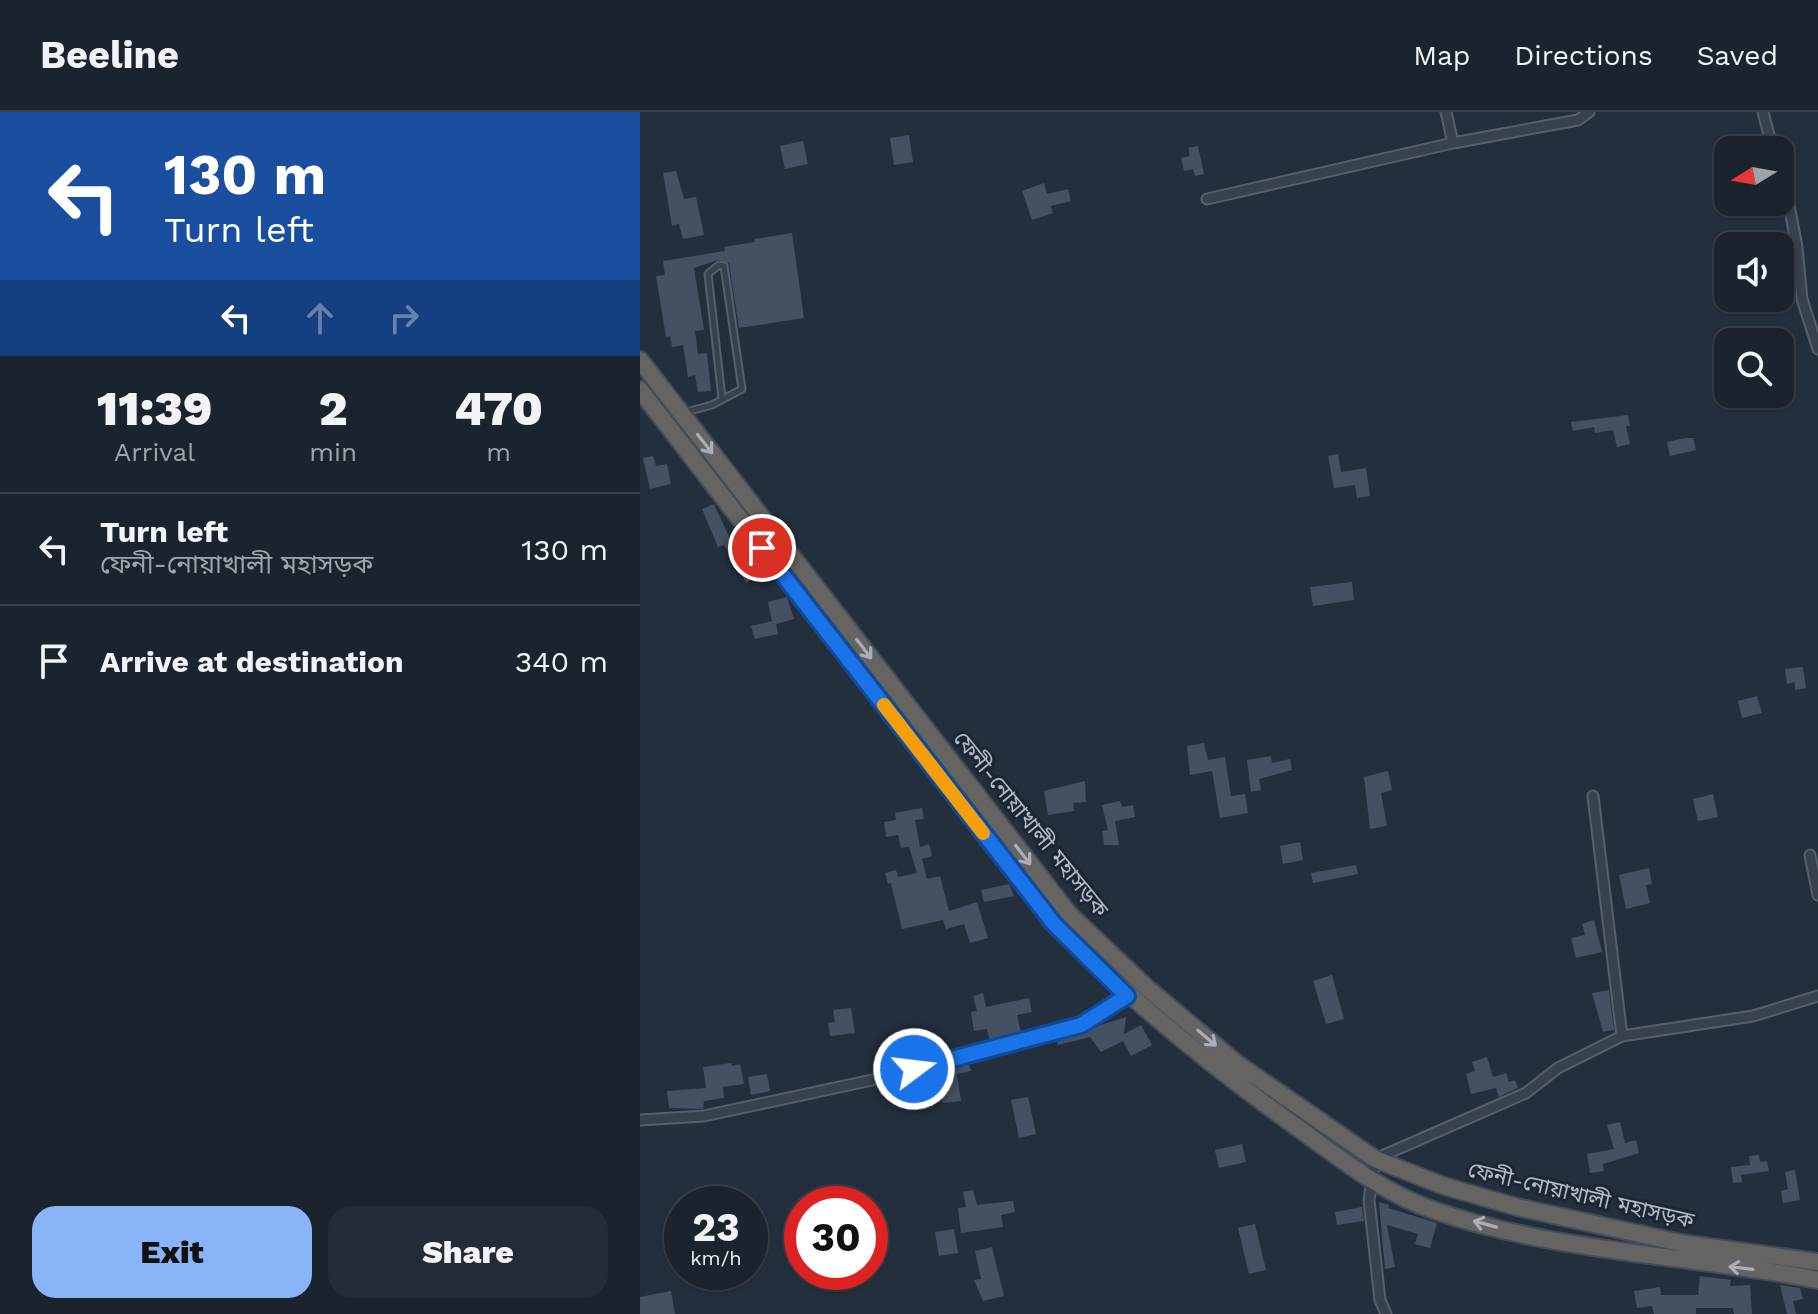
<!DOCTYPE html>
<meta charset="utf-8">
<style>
:root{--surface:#1b232e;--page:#242b36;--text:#f1f3f6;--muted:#a0a4aa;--line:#39404a;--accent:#8ab4f8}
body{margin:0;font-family:"Work Sans","Noto Sans Bengali",sans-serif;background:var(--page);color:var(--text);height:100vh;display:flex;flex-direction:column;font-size:30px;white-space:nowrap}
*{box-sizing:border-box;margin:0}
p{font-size:26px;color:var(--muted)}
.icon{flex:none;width:44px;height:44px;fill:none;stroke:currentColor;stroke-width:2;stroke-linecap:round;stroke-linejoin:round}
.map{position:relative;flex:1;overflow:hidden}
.sheet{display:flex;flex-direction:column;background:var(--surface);width:640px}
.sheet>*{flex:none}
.banner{background:#1a4fa0;color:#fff;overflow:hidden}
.needle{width:52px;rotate:259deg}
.fabs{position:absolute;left:1074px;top:24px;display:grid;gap:16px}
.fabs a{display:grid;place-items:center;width:80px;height:80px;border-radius:16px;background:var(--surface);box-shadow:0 2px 6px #0004,0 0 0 2px var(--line);font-size:40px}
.speed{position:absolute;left:24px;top:1074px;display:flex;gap:16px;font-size:40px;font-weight:700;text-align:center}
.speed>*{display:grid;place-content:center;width:104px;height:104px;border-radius:50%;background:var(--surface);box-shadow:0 2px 6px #0004,0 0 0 2px var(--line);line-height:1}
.speed small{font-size:20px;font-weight:400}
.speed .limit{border:12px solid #d22;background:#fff;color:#111}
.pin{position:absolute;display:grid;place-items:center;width:68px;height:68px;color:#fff;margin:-34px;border:4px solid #fff;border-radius:50%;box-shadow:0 2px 8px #0007}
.me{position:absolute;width:88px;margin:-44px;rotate:75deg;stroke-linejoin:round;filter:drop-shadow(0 0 6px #0008)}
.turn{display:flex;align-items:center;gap:28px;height:168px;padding:0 32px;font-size:36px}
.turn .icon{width:104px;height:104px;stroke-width:2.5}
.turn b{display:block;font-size:56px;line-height:68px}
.lanes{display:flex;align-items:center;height:76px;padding:0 32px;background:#0003;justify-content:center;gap:40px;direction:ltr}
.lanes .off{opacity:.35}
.eta{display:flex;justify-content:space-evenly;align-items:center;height:136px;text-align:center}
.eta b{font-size:48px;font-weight:800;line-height:56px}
.cta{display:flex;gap:16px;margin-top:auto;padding:16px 32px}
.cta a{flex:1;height:92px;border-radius:24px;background:var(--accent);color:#111;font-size:32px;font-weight:800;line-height:92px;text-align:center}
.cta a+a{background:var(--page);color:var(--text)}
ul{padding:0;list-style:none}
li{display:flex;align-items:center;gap:24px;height:112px;padding:0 32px;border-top:2px solid var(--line)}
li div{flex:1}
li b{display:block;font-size:30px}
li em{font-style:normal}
header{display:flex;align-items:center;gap:48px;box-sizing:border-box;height:112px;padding:0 40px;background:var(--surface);border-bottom:2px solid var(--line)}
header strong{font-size:38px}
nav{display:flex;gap:44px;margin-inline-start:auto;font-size:28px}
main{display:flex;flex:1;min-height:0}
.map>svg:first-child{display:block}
.building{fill:#455162}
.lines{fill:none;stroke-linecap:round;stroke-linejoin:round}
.service-casing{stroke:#565f6c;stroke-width:9}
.minor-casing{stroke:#565f6c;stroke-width:13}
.trunk-casing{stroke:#434c59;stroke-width:20}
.service{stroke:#38414e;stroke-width:5}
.minor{stroke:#38414e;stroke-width:9}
.trunk{stroke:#656462;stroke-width:16}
.oneway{stroke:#a8afba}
.route-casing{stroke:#114b97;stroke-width:20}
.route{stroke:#1a73e8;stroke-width:14}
.slow{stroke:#f59e0b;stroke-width:14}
.labels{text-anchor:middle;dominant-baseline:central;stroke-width:6;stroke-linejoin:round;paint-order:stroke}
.street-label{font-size:22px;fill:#b4bcc9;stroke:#1d2633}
</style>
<header>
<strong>Beeline</strong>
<nav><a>Map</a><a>Directions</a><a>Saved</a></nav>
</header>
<main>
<section class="sheet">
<div class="banner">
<div class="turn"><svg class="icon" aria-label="left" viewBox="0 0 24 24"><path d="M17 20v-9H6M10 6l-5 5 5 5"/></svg><div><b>130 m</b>Turn left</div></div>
<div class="lanes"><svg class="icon" aria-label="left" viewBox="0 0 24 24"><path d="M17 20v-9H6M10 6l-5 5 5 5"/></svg><svg class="icon off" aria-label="ahead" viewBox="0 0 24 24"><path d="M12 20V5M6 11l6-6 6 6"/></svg><svg class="icon off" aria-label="right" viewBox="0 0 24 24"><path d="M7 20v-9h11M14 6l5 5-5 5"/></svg></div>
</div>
<div class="eta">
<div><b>11:39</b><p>Arrival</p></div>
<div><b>2</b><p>min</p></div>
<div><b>470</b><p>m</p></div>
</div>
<ul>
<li><svg class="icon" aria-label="left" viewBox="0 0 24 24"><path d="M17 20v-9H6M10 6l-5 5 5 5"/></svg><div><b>Turn left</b><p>ফেনী-নোয়াখালী মহাসড়ক</p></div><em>130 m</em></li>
<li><svg class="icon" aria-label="arrive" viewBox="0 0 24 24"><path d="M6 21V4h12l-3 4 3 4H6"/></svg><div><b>Arrive at destination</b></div><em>340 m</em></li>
</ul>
<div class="cta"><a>Exit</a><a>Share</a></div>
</section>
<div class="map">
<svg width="1178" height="1202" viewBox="0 0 1178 1202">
<rect width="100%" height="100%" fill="#242f3e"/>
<!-- building -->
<path class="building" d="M269 23 273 50 254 53 250 26Z
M163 29 168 52 145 57 140 34Z
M558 34 564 62 555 64 553 57 544 59 541 46 550 44 548 36Z
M36 59 44 87 56 85 64 123 43 127 39 112 32 114 23 61Z
M404 71 407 82 428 77 431 89 411 94 413 101 392 108 382 79Z
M152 121 164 206 99 216 89 151 78 148 54 156 64 218 55 219 58 242 67 241 71 279 58 280 55 263 48 265 43 233 32 235 30 224 26 225 16 164 25 163 23 149 85 139 84 135 115 130 114 127Z
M988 303 990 314H986L990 332 977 335 973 318 955 321 954 315 933 319 931 310Z
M1045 326H1053L1056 338 1030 344 1027 330Z
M698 342 701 360 726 356 730 384 717 386 715 373 694 376 688 344Z
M13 344 16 354 27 352 31 372 10 377 3 346Z
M74 392 93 433 98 430 118 464 106 471 84 433 78 435 62 397Z
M712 470 714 488 673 494 670 475Z
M147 485 154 507 136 512 138 522 115 527 111 514 132 509 128 490Z
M1163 555 1166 576 1155 578V570L1147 572 1145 557Z
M1117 584 1122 601 1102 606 1098 589Z
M564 631 568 648 585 645 591 684 605 682 608 701 580 706 572 659 550 663 547 634Z
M631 644 632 651 650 647 652 658 619 667 621 678 611 680 607 648Z
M748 659 752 678 741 681 747 714 730 717 724 665Z
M445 669 446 690 433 691 434 699 408 703 404 679Z
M1073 682 1078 705 1058 709 1053 687Z
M480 689 482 695 493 693 495 705 475 709 479 733H464L462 719 468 718 462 693Z
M282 696 284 707 275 708 280 735 289 732 292 744 282 747 287 767 300 764 309 799 337 790 348 826 330 831 324 812 306 817 303 808 262 817 251 771 248 772 245 761 256 758 258 765 277 761 269 735 261 736 258 723 246 725 244 710 256 708 255 701Z
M660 730 663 748 643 752 640 734Z
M716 753 718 762 673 771 671 761Z
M1009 756 1012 772 1006 773 1010 791 986 797 979 763Z
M369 772 374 784 344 790 341 778Z
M954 808 962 840 936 846 931 826 945 823 942 812Z
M692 863 704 907 686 912 673 869Z
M969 878 974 918 963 920 952 881Z
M343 881 346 895 389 886 392 900 377 903 381 921 350 930 347 917 334 919 331 900 337 899 333 884Z
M211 896 215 921 190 924 188 911 195 910 193 898Z
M486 905 484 922 501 913 512 933 491 944 483 929 461 940 450 925 418 933 416 927Z
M847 945 853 965 866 961 869 970 875 968 878 976 859 985 856 976 831 982 826 962 835 959 832 950Z
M91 951 92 954 100 952 104 972 83 975 84 986 64 989 63 997 29 996 27 979 66 976 63 955Z
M329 951 331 959 317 962 321 989 302 991 297 959Z
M127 962 130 979 111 983 108 965Z
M388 985 396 1022 379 1026 371 988Z
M980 1010 985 1031 996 1028 999 1041 963 1052 964 1059 950 1061 947 1042 974 1037 967 1013Z
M602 1032 606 1050 579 1056 575 1038Z
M1119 1043 1120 1050 1127 1049 1129 1059 1101 1063 1102 1070 1093 1071 1091 1055 1110 1053 1109 1044Z
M1155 1058 1160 1088 1143 1091 1141 1079 1148 1077 1145 1060Z
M333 1078 337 1093 373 1089 375 1100 361 1103 363 1115 321 1121 318 1096 326 1095 323 1080Z
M739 1090 749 1093 748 1096 797 1111 790 1136 775 1132 778 1122 747 1113 755 1155 745 1157Z
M722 1095 724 1109 697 1113 695 1100Z
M615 1112 626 1158 609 1162 598 1116Z
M314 1117 318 1141 299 1144 295 1120Z
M352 1135 364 1184 343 1189 334 1168 341 1167 335 1139Z
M1060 1164 1091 1168 1090 1174 1110 1173 1112 1202H1094L1093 1196H1056V1202H1014L1012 1194 997 1196 994 1179 1020 1175 1021 1183H1058Z
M1140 1173 1160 1176 1163 1187 1153 1189 1156 1202H1147Z
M31 1179 35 1202H0V1185Z"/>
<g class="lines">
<!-- service casing -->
<g class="service-casing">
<path id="service" d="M46 300 72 293 102 277 84 154 79 153 68 162 82 286"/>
</g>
<!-- minor casing -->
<g class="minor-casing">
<path id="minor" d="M806 0 813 31
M1123 0 1133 38
M1140 66 1147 82 1157 135 1162 187 1178 237
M567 87 813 31 938 8 949 0
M953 684 982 924
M1170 743 1178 783
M0 1008 64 1004 246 965 441 913 492 882
M746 1202 740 1188 729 1088 735 1047 886 981 918 956 982 924 1113 904 1178 884"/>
</g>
<!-- trunk casing -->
<g class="trunk-casing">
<path id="trunk" d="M0 248 429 802 507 876 596 951 735 1047 804 1074 877 1095 1041 1131 1178 1150
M0 278 414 812C491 888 572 955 661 1018 703 1049 745 1082 796 1099 918 1141 1052 1143 1178 1168"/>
</g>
<!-- service -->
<use href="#service" class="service"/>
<!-- minor -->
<use href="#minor" class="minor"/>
<!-- trunk -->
<use href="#trunk" class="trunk"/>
</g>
<!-- one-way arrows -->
<defs><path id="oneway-shaft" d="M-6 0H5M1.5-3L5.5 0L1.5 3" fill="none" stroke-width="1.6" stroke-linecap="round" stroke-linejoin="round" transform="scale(2)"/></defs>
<g class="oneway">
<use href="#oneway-shaft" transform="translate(65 332) rotate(52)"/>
<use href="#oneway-shaft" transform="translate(224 537) rotate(52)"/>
<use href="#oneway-shaft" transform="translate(383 743) rotate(52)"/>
<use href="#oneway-shaft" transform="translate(567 926) rotate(40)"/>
<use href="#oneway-shaft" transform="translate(845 1112) rotate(-165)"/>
<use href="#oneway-shaft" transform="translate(1101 1156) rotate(-173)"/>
</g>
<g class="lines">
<!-- route casing -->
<g class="route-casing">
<path id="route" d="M122 436 414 812 487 884 441 913 274 957"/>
</g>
<!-- route -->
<use href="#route" class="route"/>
<!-- slow -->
<path class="slow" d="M244 593 343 721"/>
</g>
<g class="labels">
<!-- street labels -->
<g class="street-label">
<text transform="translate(391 712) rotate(51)">ফেনী-নোয়াখালী মহাসড়ক</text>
<text transform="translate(941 1083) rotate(13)">ফেনী-নোয়াখালী মহাসড়ক</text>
</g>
</g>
</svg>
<div class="fabs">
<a><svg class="needle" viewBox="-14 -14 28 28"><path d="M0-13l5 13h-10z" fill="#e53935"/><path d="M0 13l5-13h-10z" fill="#a0a4aa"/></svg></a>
<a><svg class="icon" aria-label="sound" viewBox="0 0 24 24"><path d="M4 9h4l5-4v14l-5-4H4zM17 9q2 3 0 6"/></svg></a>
<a><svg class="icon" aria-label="search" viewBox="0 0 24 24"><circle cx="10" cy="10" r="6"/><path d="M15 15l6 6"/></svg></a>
</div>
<div class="speed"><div>23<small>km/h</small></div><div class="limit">30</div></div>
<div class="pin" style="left:122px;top:436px;background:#d93025"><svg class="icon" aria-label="arrive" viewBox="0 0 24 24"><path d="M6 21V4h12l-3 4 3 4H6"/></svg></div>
<svg class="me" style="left:274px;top:957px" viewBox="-20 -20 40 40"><circle r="17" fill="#1a73e8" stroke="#fff" stroke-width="3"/><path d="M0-11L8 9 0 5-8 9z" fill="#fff"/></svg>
</div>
</main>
